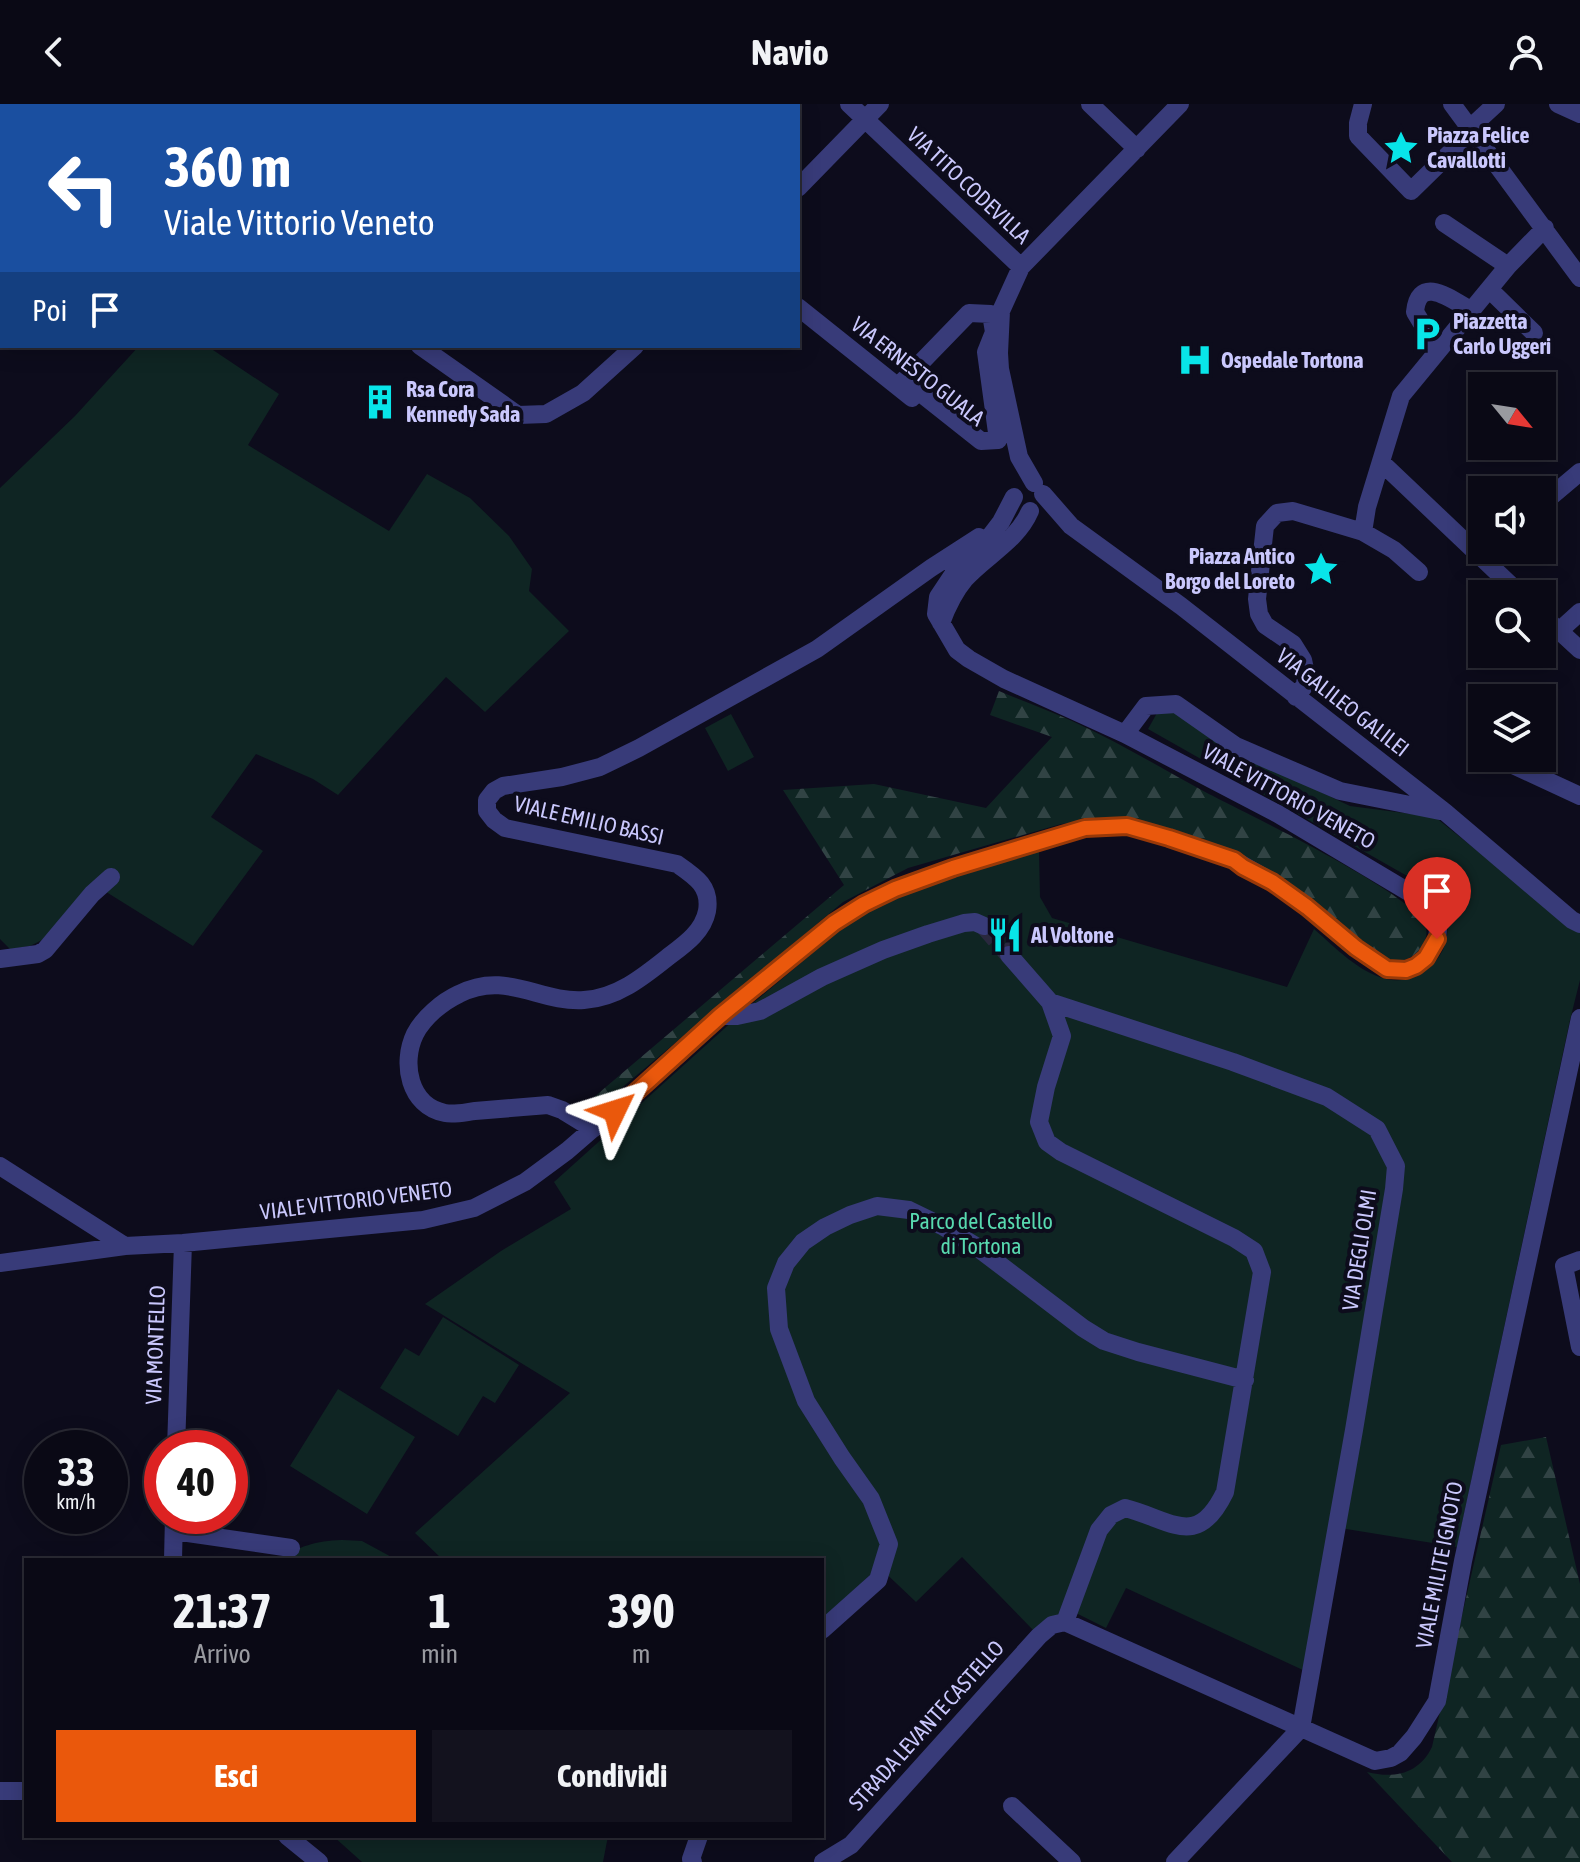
<!DOCTYPE html>
<html lang="it">
<style>
:root{--surface:#0a0915;--page:#13121e;--text:#f1f3f6;--muted:#999aa0;--line:#2a2a34;--accent:#ea580c}
body{margin:0;font-family:"Asap Condensed",sans-serif;background:var(--page);color:var(--text);height:100vh;display:flex;flex-direction:column;font-size:30px;white-space:nowrap}
*{box-sizing:border-box;margin:0}
p{font-size:26px;color:var(--muted)}
.icon{flex:none;width:44px;height:44px;fill:none;stroke:currentColor;stroke-width:2;stroke-linecap:round;stroke-linejoin:round}
.map{position:relative;flex:1;overflow:hidden}
.drawer{position:absolute;left:24px;top:1454px;width:800px;height:280px;display:flex;flex-direction:column;background:var(--surface);border-radius:0px;box-shadow:0 4px 20px #0003,0 0 0 2px var(--line)}
.drawer>*{flex:none}
.banner{position:absolute;left:0px;top:0px;width:800px;height:244px;box-shadow:0 4px 20px #0003,0 0 0 2px var(--line);background:#1a4fa0;color:#fff;overflow:hidden}
.needle{width:52px;rotate:120deg}
.tools{position:absolute;left:1468px;top:268px;display:grid;gap:16px}
.tools a{display:grid;place-items:center;width:88px;height:88px;border-radius:0px;background:var(--surface);box-shadow:0 4px 20px #0003,0 0 0 2px var(--line);font-size:40px}
.speed{position:absolute;left:24px;top:1326px;display:flex;gap:16px;font-size:40px;font-weight:700;text-align:center}
.speed>*{display:grid;place-content:center;width:104px;height:104px;border-radius:50%;background:var(--surface);box-shadow:0 4px 20px #0003,0 0 0 2px var(--line);line-height:1}
.speed small{font-size:20px;font-weight:400}
.speed .limit{border:12px solid #d22;background:#fff;color:#111}
.pin{position:absolute;display:grid;place-items:center;width:68px;height:68px;color:#fff;margin:-82px -34px;border-radius:50% 50% 50% 0;rotate:-45deg;box-shadow:0 0 8px #0007}
.pin .icon{rotate:45deg}
.me{position:absolute;width:88px;margin:-44px;rotate:49deg;stroke-linejoin:round;filter:drop-shadow(0 0 6px #0008)}
.turn{display:flex;align-items:center;gap:28px;height:168px;padding:0 32px;font-size:36px}
.turn .icon{width:104px;height:104px;stroke-width:2.5}
.turn b{display:block;font-size:56px;line-height:68px}
.then{display:flex;align-items:center;height:76px;padding:0 32px;background:#0003;gap:16px;font-size:30px}
.eta{display:flex;justify-content:space-evenly;align-items:center;height:136px;text-align:center}
.eta b{font-size:48px;font-weight:700;line-height:56px}
.primary-button{display:flex;gap:16px;margin-top:auto;padding:16px 32px}
.primary-button a{flex:1;height:92px;border-radius:0px;background:var(--accent);color:#fff;font-size:32px;font-weight:700;line-height:92px;text-align:center}
.primary-button a+a{background:var(--page);color:var(--text)}
header{display:flex;justify-content:space-between;align-items:center;height:104px;padding:0 32px;background:var(--surface);font-size:36px;font-weight:700}
.map>svg:first-child{display:block}
.green{fill:#0f2523}
.forest{fill:url(#forest-firs)}
.lines{fill:none;stroke-linecap:round;stroke-linejoin:round}
.minor-tunnel{stroke:#29283e;stroke-width:18;stroke-dasharray:18 9;stroke-linecap:butt}
.minor{stroke:#383b79;stroke-width:18}
.route-casing{stroke:#983908;stroke-width:20}
.route{stroke:#ea580c;stroke-width:14}
.labels{text-anchor:middle;dominant-baseline:central;stroke-width:8;stroke-linejoin:round;paint-order:stroke}
.poi-label{font-size:22px;font-weight:bold;fill:#cac8fd;stroke:#0d0c1c;text-anchor:start}
.street-label{font-size:22px;fill:#cac8fd;stroke:#0d0c1c}
.park-label{font-size:22px;fill:#58d9af;stroke:#0d0c1c}
</style>
<header><svg class="icon" aria-label="back" viewBox="0 0 24 24"><path d="M15 5l-7 7 7 7"/></svg>Navio<svg class="icon" aria-label="person" viewBox="0 0 24 24"><circle cx="12" cy="8" r="4"/><path d="M4 21q1-7 8-7t8 7"/></svg></header>
<div class="map">
<svg width="1580" height="1758" viewBox="0 0 1580 1758">
<defs>
<pattern id="forest-firs" width="22" height="20" patternUnits="userSpaceOnUse" patternTransform="scale(2)"><rect width="22" height="20" fill="#0f2523"/><path d="M5 1l3.5 6h-7zM16 11l3.5 6h-7z" fill="#314344"/></pattern>
</defs>
<rect width="100%" height="100%" fill="#0d0c1c"/>
<!-- green -->
<path class="green" d="M139 242H207L279 290 248 341 389 427 427 370 470 394 509 432 532 465 529 487 569 527 485 608 446 573 338 691 313 675 256 650 211 713 263 747 193 842 103 786 42 836 30 842 10 845 0 835V384L75 312Z
M1177 605 1235 647 1350 702 1435 713 1580 829V876L1570 916 1457 1443 1334 1423 1305 1567 1126 1484 1106 1524 1076 1509 1033 1526 962 1453 916 1498 877 1461 872 1469 822 1518V1456H443L415 1429 570 1289 425 1200 501 1147 571 1105 554 1078 745 906 847 820 877 801 971 766 1039 747 1040 793 1052 814 1287 883 1314 825C1335 843 1358 868 1386 875 1422 884 1459 845 1444 810 1439 796 1427 786 1416 777L1148 625 1157 609Z
M731 610 754 653 728 667 705 624Z
M443 1213 519 1261 495 1299 483 1292 458 1332 380 1284 405 1244 419 1252Z
M338 1285 415 1333 367 1410 290 1362Z
M342 1436 362 1437 397 1456H278C300 1442 315 1437 342 1436Z
M333 1732H608L603 1758H362Z"/>
<!-- forest -->
<path class="forest" d="M999 587C1023 597 1048 606 1072 617 1118 638 1163 665 1207 689 1245 709 1412 788 1425 821 1432 838 1412 859 1395 857 1389 856 1384 852 1378 849L1293 786 1155 721 1113 713 1061 720 908 764 843 798 594 1007 587 999 844 781 783 686 874 680 986 704 1052 633 990 611Z
M1546 1333 1580 1480V1758H1452L1367 1668C1394 1675 1419 1670 1432 1643L1501 1341Z"/>
<g class="lines">
<!-- minor-tunnel -->
<path class="minor-tunnel" d="M984 822 1009 851"/>
<!-- minor -->
<path class="minor" d="M304 0 307 2
M536 0 539 2
M849 0 1021 163
M1090 0 1137 45
M1363 0 1358 19V32L1411 87 1457 42 1470 24 1496 0
M1452 0 1580 174
M1558 0 1580 10
M75 1 76 2
M351 2 352 0
M502 2 503 0
M798 84 880 0
M1444 119 1508 162
M0 133 2 134
M1489 185 1534 229
M0 193 2 192
M798 203 912 294
M969 209 991 210 994 228 986 248 998 336 981 337 904 276Z
M420 242 518 311 546 310 583 289 635 242
M1438 246 1415 208C1419 169 1452 196 1472 207
M1382 359 1520 490
M1034 379 1019 353 1000 265 999 249 1001 207 1021 163 1180 0
M1043 390 1071 422 1181 502 1445 708 1572 816 1580 820
M1542 400 1580 368
M1363 428 1367 403 1401 292 1508 162 1545 124
M1542 511 1580 546
M941 519C947 503 954 488 965 475 987 451 1017 437 1030 407
M1559 527 1580 508
M1296 593 1305 581 1306 570 1303 556 1293 540 1265 521 1259 510 1257 495 1265 422 1277 409 1293 407 1363 428 1394 446 1419 468
M1125 630 1146 602 1176 600 1236 642 1340 687 1440 707
M1498 654 1580 692
M1009 851 1050 898 1062 932 1046 983 1039 1018 1047 1038 1061 1048 1234 1134 1254 1147 1262 1168 1225 1388C1197 1446 1172 1416 1125 1404L1111 1411 1099 1426 1065 1518
M0 855 38 850 45 846 92 790 111 773
M1050 898 1233 958 1327 993 1377 1025 1396 1062 1394 1085 1354 1326 1301 1624 1175 1758
M720 912H737L760 907 822 873 883 846 928 830 964 819 975 818 984 822
M593 1025 562 1006 548 1001C523 1003 499 1005 475 1007 466 1008 454 1011 445 1009 409 1002 401 959 415 930 424 913 442 898 459 890 506 866 539 899 584 896 617 894 643 873 668 853 684 841 703 828 707 807 711 783 696 773 677 760L505 724 494 716 487 707V696L494 687 503 682 562 673 600 663 639 644 817 545 931 464 979 433
M0 1062 125 1142
M1580 1156 1564 1162 1580 1243
M0 1159 125 1142 183 1139 423 1116 474 1104 525 1078 567 1047 678 951 720 912 834 819 864 800 895 785 953 764 1085 724 1127 722 1169 734 1234 756 1272 778 1307 803 1356 844 1387 865 1406 866 1416 862 1426 854 1437 835 1438 825 1435 815 1428 802 1417 793 1278 710 1125 630 1004 575 969 555 957 546 936 510 938 493 954 469 981 444 1001 418 1014 393
M176 1344 183 1139
M174 1427 291 1444
M173 1456 174 1412
M1065 1518 1375 1657 1391 1654 1400 1649 1414 1633 1437 1597 1463 1457 1580 914
M822 1526 878 1476 889 1440 871 1395 842 1354 806 1297 779 1225 776 1184 786 1159 803 1138 825 1123 850 1111 877 1102 909 1106 944 1123 974 1141 1083 1224 1104 1237 1138 1248 1245 1276
M0 1687H26
M1012 1702 1072 1758
M287 1732 319 1758
M693 1758 691 1755 699 1732
M823 1758 851 1741 1039 1532 1052 1521 1065 1518"/>
</g>
<g class="lines">
<!-- route casing -->
<g class="route-casing">
<path id="route" d="M615 1007 720 912 834 819 864 800 895 785 953 764 1085 724 1127 722 1169 734 1234 756 1243 763 1272 778 1307 803 1356 844 1387 865 1406 866 1416 862 1426 854 1437 835"/>
</g>
<!-- route -->
<use href="#route" class="route"/>
</g>
<!-- icons -->
<defs>
<g id="sight-bare" transform="scale(2.76)"><path d="M0-6L1.8-2.2L6-1.7L2.9 1.2L3.7 5.4L0 3.3L-3.7 5.4L-2.9 1.2L-6-1.7L-1.8-2.2Z" fill="#08e5e9" stroke="#0d0c1c" stroke-width="2.5" paint-order="stroke"/></g>
<g id="parking-bare" transform="scale(2.76)"><path d="M-3.5-5.5H1a3.5 3.5 0 0 1 0 7H-1V5.5H-3.5ZM-1-3.4V-.6H.8a1.4 1.4 0 0 0 0-2.8Z" fill="#08e5e9" stroke="#0d0c1c" stroke-width="2.5" paint-order="stroke"/></g>
<g id="hospital-bare" transform="scale(2.76)"><path d="M-5-5h3v3.5h4V-5h3V5h-3V1.5h-4V5h-3Z" fill="#08e5e9" stroke="#0d0c1c" stroke-width="2.5" paint-order="stroke"/></g>
<g id="building-bare" transform="scale(2.76)"><path d="M-4-6H4V6H1V3H-1V6H-4ZM-2.5-4.3h1.7v1.8h-1.7ZM.8-4.3h1.7v1.8H.8ZM-2.5-1h1.7V.8h-1.7ZM.8-1h1.7V.8H.8Z" fill="#08e5e9" stroke="#0d0c1c" stroke-width="2.5" paint-order="stroke"/></g>
<g id="restaurant-bare" transform="scale(2.76)"><path d="M-5-6h1v4h1v-4h1v4h1v-4h1v5L-1.5 .5V6h-2V.5L-5-1ZM5-6V6H3V1.5H1.5Q1.5-4 5-6Z" fill="#08e5e9" stroke="#0d0c1c" stroke-width="2.5" paint-order="stroke"/></g>
</defs>
<g fill-rule="evenodd">
<use href="#sight-bare" x="1401" y="44"/>
<use href="#parking-bare" x="1427" y="230"/>
<use href="#hospital-bare" x="1195" y="256"/>
<use href="#building-bare" x="380" y="298"/>
<use href="#sight-bare" x="1321" y="465"/>
<use href="#restaurant-bare" x="1005" y="831"/>
</g>
<g class="labels">
<!-- poi labels -->
<g class="poi-label">
<text x="1427" y="31">Piazza Felice<tspan x="1427" dy="25">Cavallotti</tspan></text>
<text x="1453" y="217">Piazzetta<tspan x="1453" dy="25">Carlo Uggeri</tspan></text>
<text x="1221" y="256">Ospedale Tortona</text>
<text x="406" y="285">Rsa Cora<tspan x="406" dy="25">Kennedy Sada</tspan></text>
<text x="1295" y="452" text-anchor="end">Piazza Antico<tspan x="1295" dy="25">Borgo del Loreto</tspan></text>
<text x="1031" y="831">Al Voltone</text>
</g>
<!-- street labels -->
<g class="street-label">
<text transform="translate(969 81) rotate(43)">VIA TITO CODEVILLA</text>
<text transform="translate(918 267) rotate(38)">VIA ERNESTO GUALA</text>
<text transform="translate(1343 598) rotate(38)">VIA GALILEO GALILEI</text>
<text transform="translate(1289 692) rotate(29)">VIALE VITTORIO VENETO</text>
<text transform="translate(589 716) rotate(13)">VIALE EMILIO BASSI</text>
<text transform="translate(356 1096) rotate(-7)">VIALE VITTORIO VENETO</text>
<text transform="translate(1359 1146) rotate(-81)">VIA DEGLI OLMI</text>
<text transform="translate(155 1241) rotate(-88)">VIA MONTELLO</text>
<text transform="translate(1439 1461) rotate(-79)">VIALE MILITE IGNOTO</text>
<text transform="translate(926 1621) rotate(-48)">STRADA LEVANTE CASTELLO</text>
</g>
<!-- park labels -->
<g class="park-label">
<text x="981" y="1117">Parco del Castello<tspan x="981" dy="25">di Tortona</tspan></text>
</g>
</g>
</svg>
<div class="tools">
<a><svg class="needle" viewBox="-14 -14 28 28"><path d="M0-13l5 13h-10z" fill="#e53935"/><path d="M0 13l5-13h-10z" fill="#999aa0"/></svg></a>
<a><svg class="icon" aria-label="sound" viewBox="0 0 24 24"><path d="M4 9h4l5-4v14l-5-4H4zM17 9q2 3 0 6"/></svg></a>
<a><svg class="icon" aria-label="search" viewBox="0 0 24 24"><circle cx="10" cy="10" r="6"/><path d="M15 15l6 6"/></svg></a>
<a><svg class="icon" aria-label="layers" viewBox="0 0 24 24"><path d="M12 4l9 5-9 5-9-5zM3 14l9 5 9-5"/></svg></a>
</div>
<div class="speed"><div>33<small>km/h</small></div><div class="limit">40</div></div>
<div class="pin" style="left:1437px;top:835px;background:#d93025"><svg class="icon" aria-label="arrive" viewBox="0 0 24 24"><path d="M6 21V4h12l-3 4 3 4H6"/></svg></div>
<svg class="me" style="left:615px;top:1007px" viewBox="-20 -20 40 40"><path d="M0-17L14 15 0 8-14 15z" fill="#ea580c" stroke="#fff" stroke-width="4"/></svg>
<div class="banner">
<div class="turn"><svg class="icon" aria-label="left" viewBox="0 0 24 24"><path d="M17 20v-9H6M10 6l-5 5 5 5"/></svg><div><b>360 m</b>Viale Vittorio Veneto</div></div>
<div class="then">Poi<svg class="icon" aria-label="arrive" viewBox="0 0 24 24"><path d="M6 21V4h12l-3 4 3 4H6"/></svg></div>
</div>
<section class="drawer">
<div class="eta">
<div><b>21:37</b><p>Arrivo</p></div>
<div><b>1</b><p>min</p></div>
<div><b>390</b><p>m</p></div>
</div>
<div class="primary-button"><a>Esci</a><a>Condividi</a></div>
</section>
</div>
